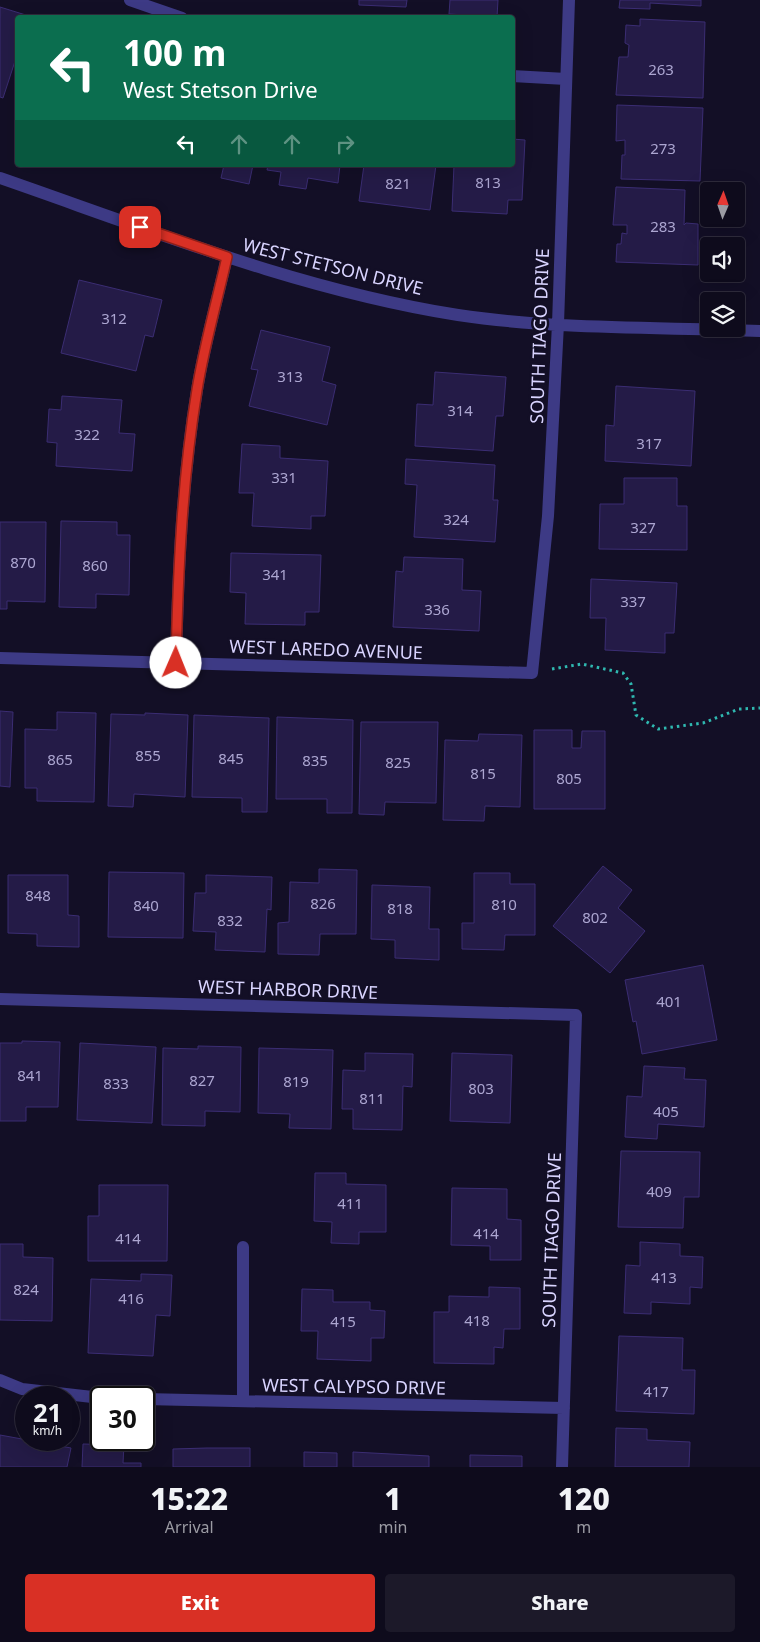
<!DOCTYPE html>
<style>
:root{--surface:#0e0b1c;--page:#1c1929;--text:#f1f3f6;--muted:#9b9ba3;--line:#2e2b3b;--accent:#d93025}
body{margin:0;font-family:"Noto Sans",sans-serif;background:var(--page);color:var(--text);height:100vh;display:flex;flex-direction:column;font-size:19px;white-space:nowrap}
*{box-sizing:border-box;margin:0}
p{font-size:16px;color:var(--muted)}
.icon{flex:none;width:28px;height:28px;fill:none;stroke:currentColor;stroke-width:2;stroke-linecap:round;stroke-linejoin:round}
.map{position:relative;height:1467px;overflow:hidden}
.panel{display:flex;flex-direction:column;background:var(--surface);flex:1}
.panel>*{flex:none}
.guide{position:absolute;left:15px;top:15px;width:500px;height:152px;border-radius:5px;box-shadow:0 5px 20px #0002,0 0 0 1px var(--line);background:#0b6e4f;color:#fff;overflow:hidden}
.needle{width:32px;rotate:2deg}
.controls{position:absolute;left:700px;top:182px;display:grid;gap:10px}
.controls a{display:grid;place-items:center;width:45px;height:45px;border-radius:5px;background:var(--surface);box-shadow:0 5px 20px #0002,0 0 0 1px var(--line);font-size:25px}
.speed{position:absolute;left:15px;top:1386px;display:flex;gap:10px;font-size:25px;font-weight:700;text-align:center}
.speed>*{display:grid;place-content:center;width:65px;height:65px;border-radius:50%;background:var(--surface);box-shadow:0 5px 20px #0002,0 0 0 1px var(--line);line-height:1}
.speed small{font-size:12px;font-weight:400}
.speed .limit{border:2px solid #111;border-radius:8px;background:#fff;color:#111}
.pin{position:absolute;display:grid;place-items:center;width:42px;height:42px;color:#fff;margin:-21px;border-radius:10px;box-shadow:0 2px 8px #0006}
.me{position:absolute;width:55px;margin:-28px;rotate:1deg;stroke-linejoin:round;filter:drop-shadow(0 0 4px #0008)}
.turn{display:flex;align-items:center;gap:18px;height:105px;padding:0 25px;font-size:22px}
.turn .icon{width:65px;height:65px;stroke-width:2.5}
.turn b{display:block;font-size:35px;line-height:42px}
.lanes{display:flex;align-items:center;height:48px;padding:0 25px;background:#0003;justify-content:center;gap:25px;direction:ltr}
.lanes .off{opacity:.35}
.eta{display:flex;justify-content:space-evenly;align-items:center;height:85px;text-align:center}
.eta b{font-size:30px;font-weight:800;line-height:35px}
.action{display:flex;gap:10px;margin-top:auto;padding:10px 25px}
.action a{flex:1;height:58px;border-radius:5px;background:var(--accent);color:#fff;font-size:20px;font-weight:800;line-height:58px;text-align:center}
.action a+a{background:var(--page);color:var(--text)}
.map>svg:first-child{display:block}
.building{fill:#241b47;stroke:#3b2d73}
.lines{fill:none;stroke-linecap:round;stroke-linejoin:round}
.path{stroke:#2fb8b0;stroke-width:3;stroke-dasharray:2.5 4;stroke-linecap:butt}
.street{stroke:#3d3a85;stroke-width:12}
.route-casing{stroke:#8d1f18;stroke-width:12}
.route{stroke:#d93025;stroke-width:9}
.labels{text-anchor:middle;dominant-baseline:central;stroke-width:5;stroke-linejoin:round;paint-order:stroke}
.number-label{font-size:15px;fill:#aca6d1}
.street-label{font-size:18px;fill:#d9d4ff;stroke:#130f26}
</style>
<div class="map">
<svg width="760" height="1467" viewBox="0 0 760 1467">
<rect width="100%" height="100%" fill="#130f26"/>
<!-- building -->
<path class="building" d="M359 0H407L406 7 359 5Z
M450 0H498L497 17 449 14Z
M620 0H701V6L650 3V9L619 8Z
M0 7 29 16 18 18V52L3 98 0 97Z
M640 19 705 22 703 98 616 95 619 57H628L629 45 625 43 626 25 640 26Z
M617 105 703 108 700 181 621 179 622 155H625V140L616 141Z
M512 139 525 140 522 200H508L507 214 452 211 454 165H512Z
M224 165H253L249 184 221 178Z
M268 165H340L338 183 308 178 306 189 279 185 281 172 267 170Z
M364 165H436L430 210 359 201Z
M616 187 685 190 684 225 686 223 698 224V265L616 262 617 244H621L622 233 627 234V225H613Z
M79 280 162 300 153 337 145 335 136 371 61 353Z
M261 330 330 347 322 381 336 385 327 425 249 406 258 370 251 369Z
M435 372 506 377 503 416H496L493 451 415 446 417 404 433 405Z
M616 386 695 391 691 466 605 461 606 425 614 426Z
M62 396 122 400 119 433 135 434 132 471 56 466 57 443 47 442 49 409 61 410Z
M242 444 280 446V458L328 461 325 516H311V529L252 526 254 493H239Z
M406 459 495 465 493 500H498L495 542 414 537 417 485 405 484Z
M624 478H677V506H687V550L599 549 600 504H624Z
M61 521 117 522V535H130L129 595 96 594V608L59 607Z
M0 522H46L45 602 7 601V609H0Z
M231 553 321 555 319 612H305V625L245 624 246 593 230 592Z
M404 557 463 559 462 590 481 591 479 631 393 627 396 571 403 572Z
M591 579 677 583 674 633H665V653L605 650 606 618H590Z
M0 711 13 712 10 787 0 786Z
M57 712 96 713 94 802 37 801V788H25V729L57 730Z
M145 713 188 715 185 797 134 794 133 807 108 806 111 714 145 715Z
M194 715 269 718 267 812H242V798L192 797Z
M277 717 353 720 352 813H327V799H276Z
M361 722H438L436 803 385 802 384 815 359 814Z
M534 730H572V748H581L582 731H605V809H534Z
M479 734 522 735 520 807 485 806 484 821 443 820 445 740 478 741Z
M603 866 632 890 618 908 645 931 610 973 553 926Z
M319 869 357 870 356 934H320L319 955 278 954V923L289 922 290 882 319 883Z
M109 872 184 873 183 938 108 937Z
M474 873H510V884H535V935H505L504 950 462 949V923H474Z
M8 875H68V915L79 916V947L37 946V934L8 933Z
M206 875 272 877 271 910 267 909 265 952 215 950 216 932 193 931 195 893H206Z
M372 885 430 887 429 929H439V960L395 958V940L371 939Z
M703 965 717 1040 642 1054 636 1021 633 1022 625 980Z
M22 1041 60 1042 58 1107H26V1121H0V1043H22Z
M80 1043 156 1047 152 1123 77 1120Z
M198 1046 241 1047 240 1112 205 1111V1126L162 1125 163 1048 198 1049Z
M259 1048 333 1050 331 1129 289 1128 290 1114 258 1113Z
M365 1053 413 1054 412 1087 403 1086 402 1130 353 1129V1109H342L343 1070 365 1071Z
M452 1053 512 1055 510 1123 450 1121Z
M644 1066 685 1068 684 1079 706 1080 704 1127 658 1124 657 1139 625 1137 627 1096 642 1097Z
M621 1151 700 1152 699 1197H684L683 1228 618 1227Z
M315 1173H346V1184L386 1185V1232H359V1244L331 1243 332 1222 314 1221Z
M99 1185H168L167 1261H88V1216H99Z
M452 1188 507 1189V1219L521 1220V1260H490V1246L451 1245Z
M640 1242 680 1244V1256L703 1257 702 1288 690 1287V1304L651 1302V1314L624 1313 626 1265 640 1266Z
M0 1244H23V1257L53 1258 52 1321 0 1320Z
M141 1274 172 1275 170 1316 156 1315 153 1356 88 1353 91 1279 141 1281Z
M489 1287 520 1288V1329H504L503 1348 494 1347V1364L434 1363V1312H449V1296L489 1297Z
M302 1289 333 1290V1302H370V1310L385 1311 384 1338H371V1361L317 1359 318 1331H301Z
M619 1336 683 1338 682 1370H695L694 1414 616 1411Z
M616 1428 647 1429V1440L690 1442 689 1467H615Z
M0 1435 71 1448 67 1467H0Z
M83 1444 124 1445 123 1463H141V1467H82Z
M207 1448H250V1467H173V1449Z
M304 1452 337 1453V1467H304Z
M353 1452 429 1456V1467H353Z
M470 1455 522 1456V1467H470Z"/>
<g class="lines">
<!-- path -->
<path class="path" d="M552 669 582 664 623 673 631 684 636 715 658 729 703 723 739 709 760 708"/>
<!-- street -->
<path class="street" d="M130 0 182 18
M512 76 566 79
M0 178C150 230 300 290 458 315 557 330 660 327 760 331
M0 658 532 673 548 516 558 324 569 0
M176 663C178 571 182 481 197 390 204 346 217 301 227 257
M0 999 576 1015 562 1467
M0 1380 22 1389 101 1398
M144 1399 564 1408
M243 1401V1247"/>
</g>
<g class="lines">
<!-- route casing -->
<g class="route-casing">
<path id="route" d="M140 227 227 257C217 301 204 346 197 390 182 481 178 571 176 663"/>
</g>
<!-- route -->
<use href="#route" class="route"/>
</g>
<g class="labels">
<!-- number labels -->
<g class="number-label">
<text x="661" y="69">263</text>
<text x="663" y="148">273</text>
<text x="488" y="182">813</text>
<text x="398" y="183">821</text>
<text x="663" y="226">283</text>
<text x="114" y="318">312</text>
<text x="290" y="376">313</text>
<text x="460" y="410">314</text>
<text x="87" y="434">322</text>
<text x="649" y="443">317</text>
<text x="284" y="477">331</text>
<text x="456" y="519">324</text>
<text x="643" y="527">327</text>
<text x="23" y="562">870</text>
<text x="95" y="565">860</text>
<text x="275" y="574">341</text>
<text x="633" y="601">337</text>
<text x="437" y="609">336</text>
<text x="148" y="755">855</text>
<text x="231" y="758">845</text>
<text x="60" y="759">865</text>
<text x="315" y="760">835</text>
<text x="398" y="762">825</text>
<text x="483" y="773">815</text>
<text x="569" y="778">805</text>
<text x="38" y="895">848</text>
<text x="323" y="903">826</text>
<text x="504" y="904">810</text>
<text x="146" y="905">840</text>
<text x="400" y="908">818</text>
<text x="595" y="917">802</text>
<text x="230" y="920">832</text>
<text x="669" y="1001">401</text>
<text x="30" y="1075">841</text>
<text x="202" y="1080">827</text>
<text x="296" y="1081">819</text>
<text x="116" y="1083">833</text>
<text x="481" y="1088">803</text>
<text x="372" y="1098">811</text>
<text x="666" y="1111">405</text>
<text x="659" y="1191">409</text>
<text x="350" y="1203">411</text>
<text x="486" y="1233">414</text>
<text x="128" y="1238">414</text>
<text x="664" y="1277">413</text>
<text x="26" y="1289">824</text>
<text x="131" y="1298">416</text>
<text x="477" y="1320">418</text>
<text x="343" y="1321">415</text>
<text x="656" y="1391">417</text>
</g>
<!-- street labels -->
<g class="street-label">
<text transform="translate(333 266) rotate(14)">WEST STETSON DRIVE</text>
<text transform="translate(539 336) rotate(-88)">SOUTH TIAGO DRIVE</text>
<text transform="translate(326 649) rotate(2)">WEST LAREDO AVENUE</text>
<text transform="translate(288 989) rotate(2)">WEST HARBOR DRIVE</text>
<text transform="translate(551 1240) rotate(-88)">SOUTH TIAGO DRIVE</text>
<text transform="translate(354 1386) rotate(1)">WEST CALYPSO DRIVE</text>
</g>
</g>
</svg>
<div class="controls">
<a><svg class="needle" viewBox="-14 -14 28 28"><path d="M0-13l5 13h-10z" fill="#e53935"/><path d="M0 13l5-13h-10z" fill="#9b9ba3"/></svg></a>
<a><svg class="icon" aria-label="sound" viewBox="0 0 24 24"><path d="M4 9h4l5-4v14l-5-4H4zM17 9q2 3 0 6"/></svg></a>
<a><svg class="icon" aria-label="layers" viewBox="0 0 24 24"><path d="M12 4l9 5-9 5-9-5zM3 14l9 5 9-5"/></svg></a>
</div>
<div class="speed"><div>21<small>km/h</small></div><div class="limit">30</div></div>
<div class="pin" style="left:140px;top:227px;background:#d93025"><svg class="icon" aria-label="arrive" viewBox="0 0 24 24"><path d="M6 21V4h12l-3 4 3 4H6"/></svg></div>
<svg class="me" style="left:176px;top:663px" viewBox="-20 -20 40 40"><circle r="19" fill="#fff"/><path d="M0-13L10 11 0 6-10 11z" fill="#d93025"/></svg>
<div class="guide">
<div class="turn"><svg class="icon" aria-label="left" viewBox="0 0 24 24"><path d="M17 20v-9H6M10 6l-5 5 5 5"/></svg><div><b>100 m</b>West Stetson Drive</div></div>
<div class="lanes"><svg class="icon" aria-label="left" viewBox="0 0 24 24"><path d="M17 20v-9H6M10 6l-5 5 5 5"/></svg><svg class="icon off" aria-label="ahead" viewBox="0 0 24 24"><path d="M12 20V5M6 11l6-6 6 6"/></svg><svg class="icon off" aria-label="ahead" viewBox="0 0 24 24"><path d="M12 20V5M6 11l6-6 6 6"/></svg><svg class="icon off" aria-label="right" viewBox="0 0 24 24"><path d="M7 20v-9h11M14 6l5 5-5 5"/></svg></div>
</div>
</div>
<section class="panel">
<div class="eta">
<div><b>15:22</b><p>Arrival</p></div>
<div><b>1</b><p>min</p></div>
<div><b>120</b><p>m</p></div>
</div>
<div class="action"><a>Exit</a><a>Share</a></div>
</section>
